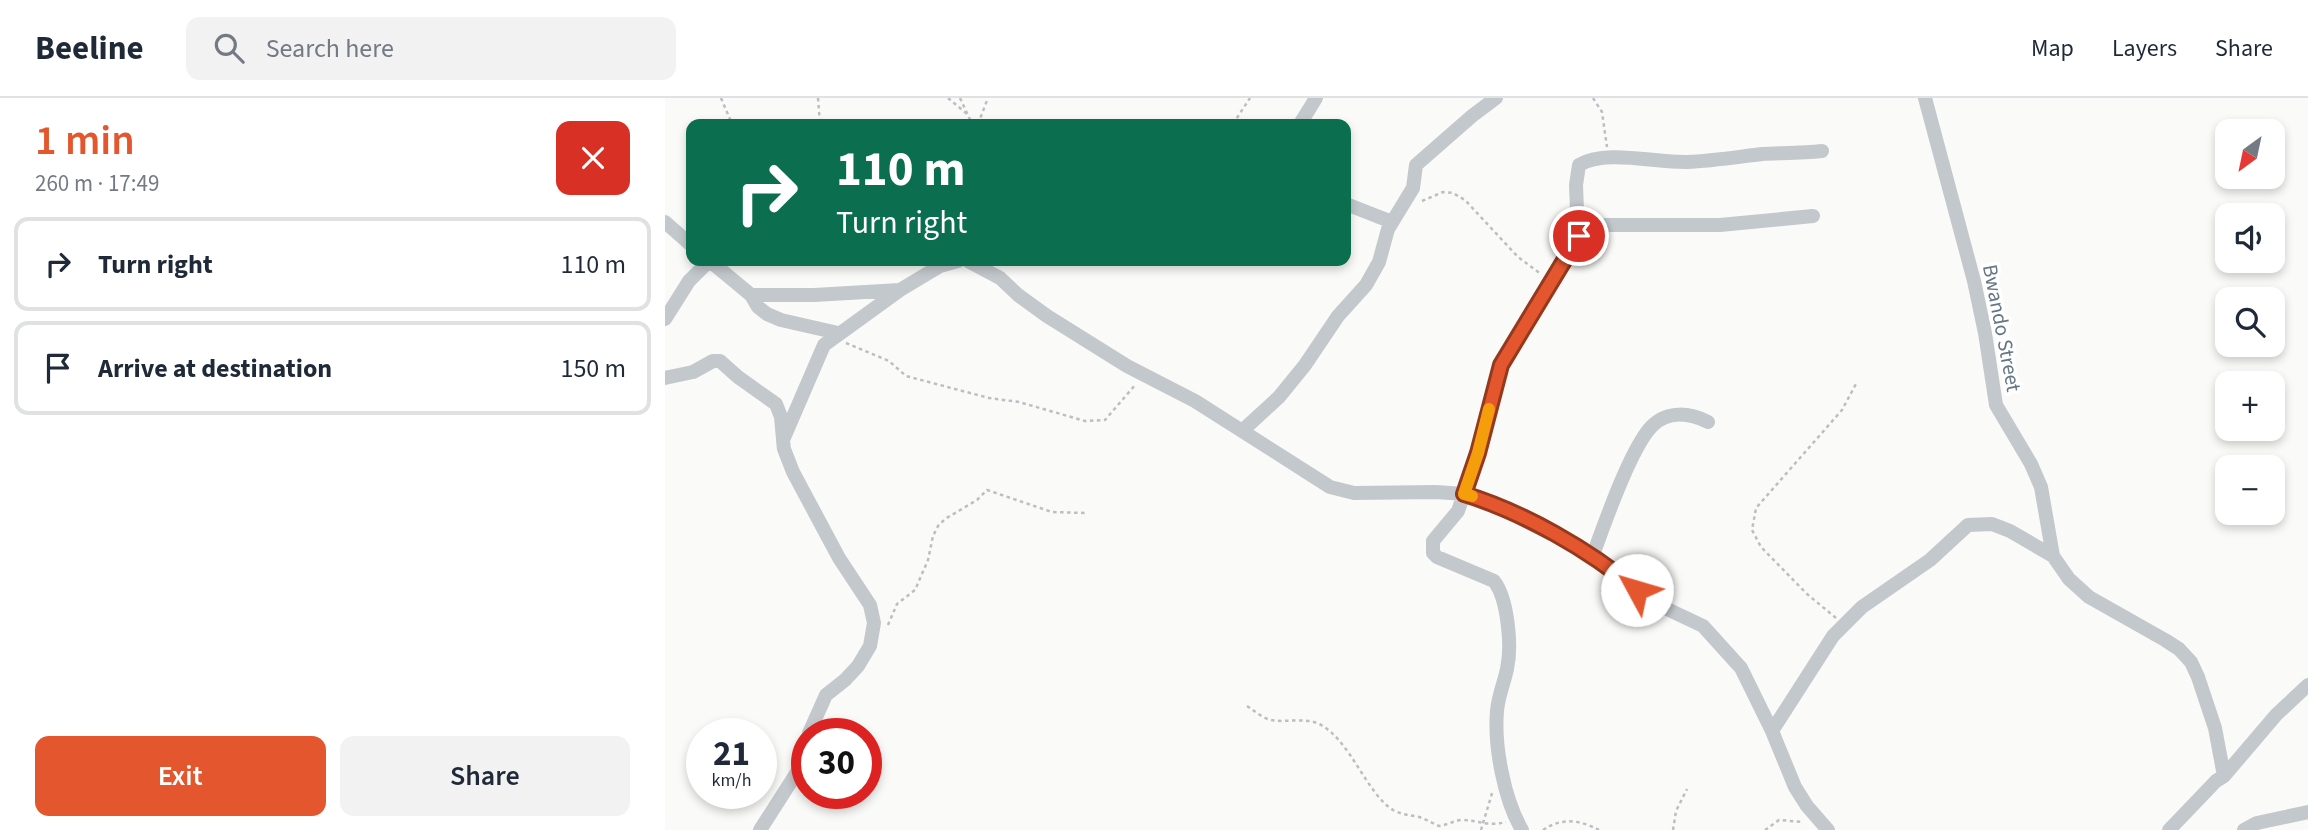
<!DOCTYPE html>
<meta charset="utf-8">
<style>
:root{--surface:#fff;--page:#f2f2f3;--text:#1f2937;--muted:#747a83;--line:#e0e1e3;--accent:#e4572e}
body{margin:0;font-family:"Source Sans 3",sans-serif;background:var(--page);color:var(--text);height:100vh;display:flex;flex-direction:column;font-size:26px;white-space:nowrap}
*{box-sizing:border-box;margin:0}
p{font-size:23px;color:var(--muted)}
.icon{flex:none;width:38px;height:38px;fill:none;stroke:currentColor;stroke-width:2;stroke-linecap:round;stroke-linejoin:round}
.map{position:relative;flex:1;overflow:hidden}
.panel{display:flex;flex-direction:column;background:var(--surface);width:665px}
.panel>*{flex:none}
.guide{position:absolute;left:21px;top:21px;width:665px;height:147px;border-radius:14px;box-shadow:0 4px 10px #0003;background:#0b6e4f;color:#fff;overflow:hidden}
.needle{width:46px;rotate:213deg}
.controls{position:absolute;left:1550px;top:21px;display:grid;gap:14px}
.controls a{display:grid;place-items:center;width:70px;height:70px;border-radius:14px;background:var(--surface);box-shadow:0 4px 10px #0003;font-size:35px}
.speed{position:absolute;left:21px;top:620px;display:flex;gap:14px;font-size:35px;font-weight:700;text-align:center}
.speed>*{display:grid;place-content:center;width:91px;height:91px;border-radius:50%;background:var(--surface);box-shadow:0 4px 10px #0003;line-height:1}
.speed small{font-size:18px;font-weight:400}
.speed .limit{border:10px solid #d22;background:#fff;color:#111}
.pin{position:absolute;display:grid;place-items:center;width:60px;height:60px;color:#fff;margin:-30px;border:4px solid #fff;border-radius:50%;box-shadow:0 2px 7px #0007}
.me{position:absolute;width:77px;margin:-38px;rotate:309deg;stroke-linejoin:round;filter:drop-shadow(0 0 5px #0008)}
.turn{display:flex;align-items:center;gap:24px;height:147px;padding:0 35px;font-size:32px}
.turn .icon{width:91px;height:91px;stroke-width:2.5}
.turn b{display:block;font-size:49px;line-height:60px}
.round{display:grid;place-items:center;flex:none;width:74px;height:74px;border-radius:14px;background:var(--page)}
.head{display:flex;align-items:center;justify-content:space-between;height:119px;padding:0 35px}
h1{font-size:42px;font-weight:600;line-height:52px;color:var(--accent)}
.action{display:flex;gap:14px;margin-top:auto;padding:14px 35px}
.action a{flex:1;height:80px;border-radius:14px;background:var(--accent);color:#fff;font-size:28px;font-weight:600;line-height:80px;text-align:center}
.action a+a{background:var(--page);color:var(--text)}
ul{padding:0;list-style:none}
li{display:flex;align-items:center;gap:21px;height:94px;margin:0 14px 10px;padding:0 21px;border:4px solid var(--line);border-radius:14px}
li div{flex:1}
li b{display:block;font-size:26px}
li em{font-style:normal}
header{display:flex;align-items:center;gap:42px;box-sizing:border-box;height:98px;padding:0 35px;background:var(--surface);border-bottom:2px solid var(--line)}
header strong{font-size:33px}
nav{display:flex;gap:38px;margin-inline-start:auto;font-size:24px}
.search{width:490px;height:63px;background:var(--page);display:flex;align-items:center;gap:18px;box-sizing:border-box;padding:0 24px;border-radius:14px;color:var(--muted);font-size:26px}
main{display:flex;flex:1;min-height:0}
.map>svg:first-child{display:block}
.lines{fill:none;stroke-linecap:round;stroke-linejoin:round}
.path{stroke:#bbbfc2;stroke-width:2.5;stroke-dasharray:3.5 3.5;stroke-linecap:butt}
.street{stroke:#c3c8cc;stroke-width:14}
.route-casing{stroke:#94391e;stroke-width:18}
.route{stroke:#e4572e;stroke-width:12}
.slow{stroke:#f59e0b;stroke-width:12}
.labels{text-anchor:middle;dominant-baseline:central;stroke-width:7;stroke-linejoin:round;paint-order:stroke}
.street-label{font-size:21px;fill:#657683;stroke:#fff}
</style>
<header>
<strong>Beeline</strong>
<div class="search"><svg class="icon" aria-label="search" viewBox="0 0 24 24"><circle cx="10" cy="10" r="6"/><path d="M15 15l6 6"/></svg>Search here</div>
<nav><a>Map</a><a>Layers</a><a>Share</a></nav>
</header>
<main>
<section class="panel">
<div class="head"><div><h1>1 min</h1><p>260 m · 17:49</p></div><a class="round" style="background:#d93025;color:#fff"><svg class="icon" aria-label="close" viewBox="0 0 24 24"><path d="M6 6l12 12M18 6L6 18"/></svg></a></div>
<ul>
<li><svg class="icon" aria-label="right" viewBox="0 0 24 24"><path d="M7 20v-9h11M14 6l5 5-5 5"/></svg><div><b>Turn right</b></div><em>110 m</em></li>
<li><svg class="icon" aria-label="arrive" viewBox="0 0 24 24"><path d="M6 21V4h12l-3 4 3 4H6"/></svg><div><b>Arrive at destination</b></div><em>150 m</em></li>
</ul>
<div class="action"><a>Exit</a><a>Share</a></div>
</section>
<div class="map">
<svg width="1643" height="732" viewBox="0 0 1643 732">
<rect width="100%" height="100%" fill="#fafaf8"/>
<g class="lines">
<!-- path -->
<path class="path" d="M56 0 67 26
M153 0 155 26
M283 0 302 16
M295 0 307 26
M928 0 937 14 942 49
M313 26 323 0
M568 26 585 0
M757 103 778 94 788 95 800 102 853 159 876 176
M181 245 224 263 241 278 324 300 354 304 420 323 440 322 471 286
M1171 520 1142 496 1096 449 1087 432 1091 410 1177 312 1192 284
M223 527 232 506 250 492 263 462 268 438 273 428 280 421 312 402 322 392 387 414 422 415
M582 608C590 613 597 620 606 622 621 625 640 619 654 626 685 641 701 695 728 712 737 717 745 717 754 719 761 721 767 725 774 728 782 727 788 723 796 722 813 722 823 729 841 724
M816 732 828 692
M878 732C897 719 915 722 934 732
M1008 732 1011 713 1022 691
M1100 732 1114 722 1138 724"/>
<!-- street -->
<path class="street" d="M1260 0 1309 183 1320 235 1331 307 1366 366 1376 389 1388 458 1404 481 1424 499 1500 542 1514 551 1526 564 1533 579 1550 630 1559 678
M635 26 651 0
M681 106 727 124
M0 124 26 147
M913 138 911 87 914 67C940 51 991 65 1022 64 1047 63 1072 59 1097 56 1117 55 1137 55 1157 53
M45 163 86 197 93 209 102 216 116 222 173 235
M303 163 335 180 353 197 382 218 462 268 530 303 665 389 689 395 771 394 799 396 819 402 928 457 983 502 1038 528 1076 570 1107 633 1130 689 1142 708 1163 732
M86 197H149L235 192
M0 221 24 183 44 163
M0 280 28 274 48 263H55L73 279 111 306 116 319 118 341
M577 333 614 299 640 267 673 218 701 187 714 164 723 131 748 90 751 67 807 18 831 0
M928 457C939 427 966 349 987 328 1003 312 1025 315 1043 324
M1107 633 1168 538 1197 509 1265 462 1303 427 1327 426 1345 433 1388 458
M144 635 161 597 180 582 193 568 205 548 209 525 205 507 174 460 128 374 119 351 118 342 159 247 235 192 275 168 293 163
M95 732 136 668 142 642
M857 732C839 701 829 648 832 613 833 599 839 585 842 571 847 548 843 501 829 483L772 459 768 455V443L793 413 813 355 837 267 913 138 920 132 939 127H1055L1148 118
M1504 732 1551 683 1559 678 1611 617 1643 587
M1579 732 1592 725 1643 714"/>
</g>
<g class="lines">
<!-- route casing -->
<g class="route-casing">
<path id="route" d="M914 138 836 267 813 355 799 396C858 414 925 452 972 492"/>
</g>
<!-- route -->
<use href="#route" class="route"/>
<!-- slow -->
<path class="slow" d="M807 398 799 396 813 355 824 311"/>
</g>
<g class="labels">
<!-- street labels -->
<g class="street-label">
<text transform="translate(1337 230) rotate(79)">Bwando Street</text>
</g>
</g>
</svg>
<div class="controls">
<a><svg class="needle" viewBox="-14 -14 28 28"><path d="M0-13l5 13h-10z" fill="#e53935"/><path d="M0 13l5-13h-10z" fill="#747a83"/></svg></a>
<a><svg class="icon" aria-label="sound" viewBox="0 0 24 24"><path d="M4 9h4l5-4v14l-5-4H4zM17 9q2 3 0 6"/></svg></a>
<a><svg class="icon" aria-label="search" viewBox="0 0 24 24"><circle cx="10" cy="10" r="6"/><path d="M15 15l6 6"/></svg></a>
<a>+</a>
<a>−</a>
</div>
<div class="speed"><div>21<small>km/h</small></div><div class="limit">30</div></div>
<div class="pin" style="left:914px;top:138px;background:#d93025"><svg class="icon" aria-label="arrive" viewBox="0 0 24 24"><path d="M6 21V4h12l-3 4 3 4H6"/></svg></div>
<svg class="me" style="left:972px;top:492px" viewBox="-20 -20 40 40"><circle r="19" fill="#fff"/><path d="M0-13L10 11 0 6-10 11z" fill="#e4572e"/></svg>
<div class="guide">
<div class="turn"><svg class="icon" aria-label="right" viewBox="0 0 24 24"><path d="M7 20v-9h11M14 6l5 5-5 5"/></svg><div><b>110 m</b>Turn right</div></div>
</div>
</div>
</main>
